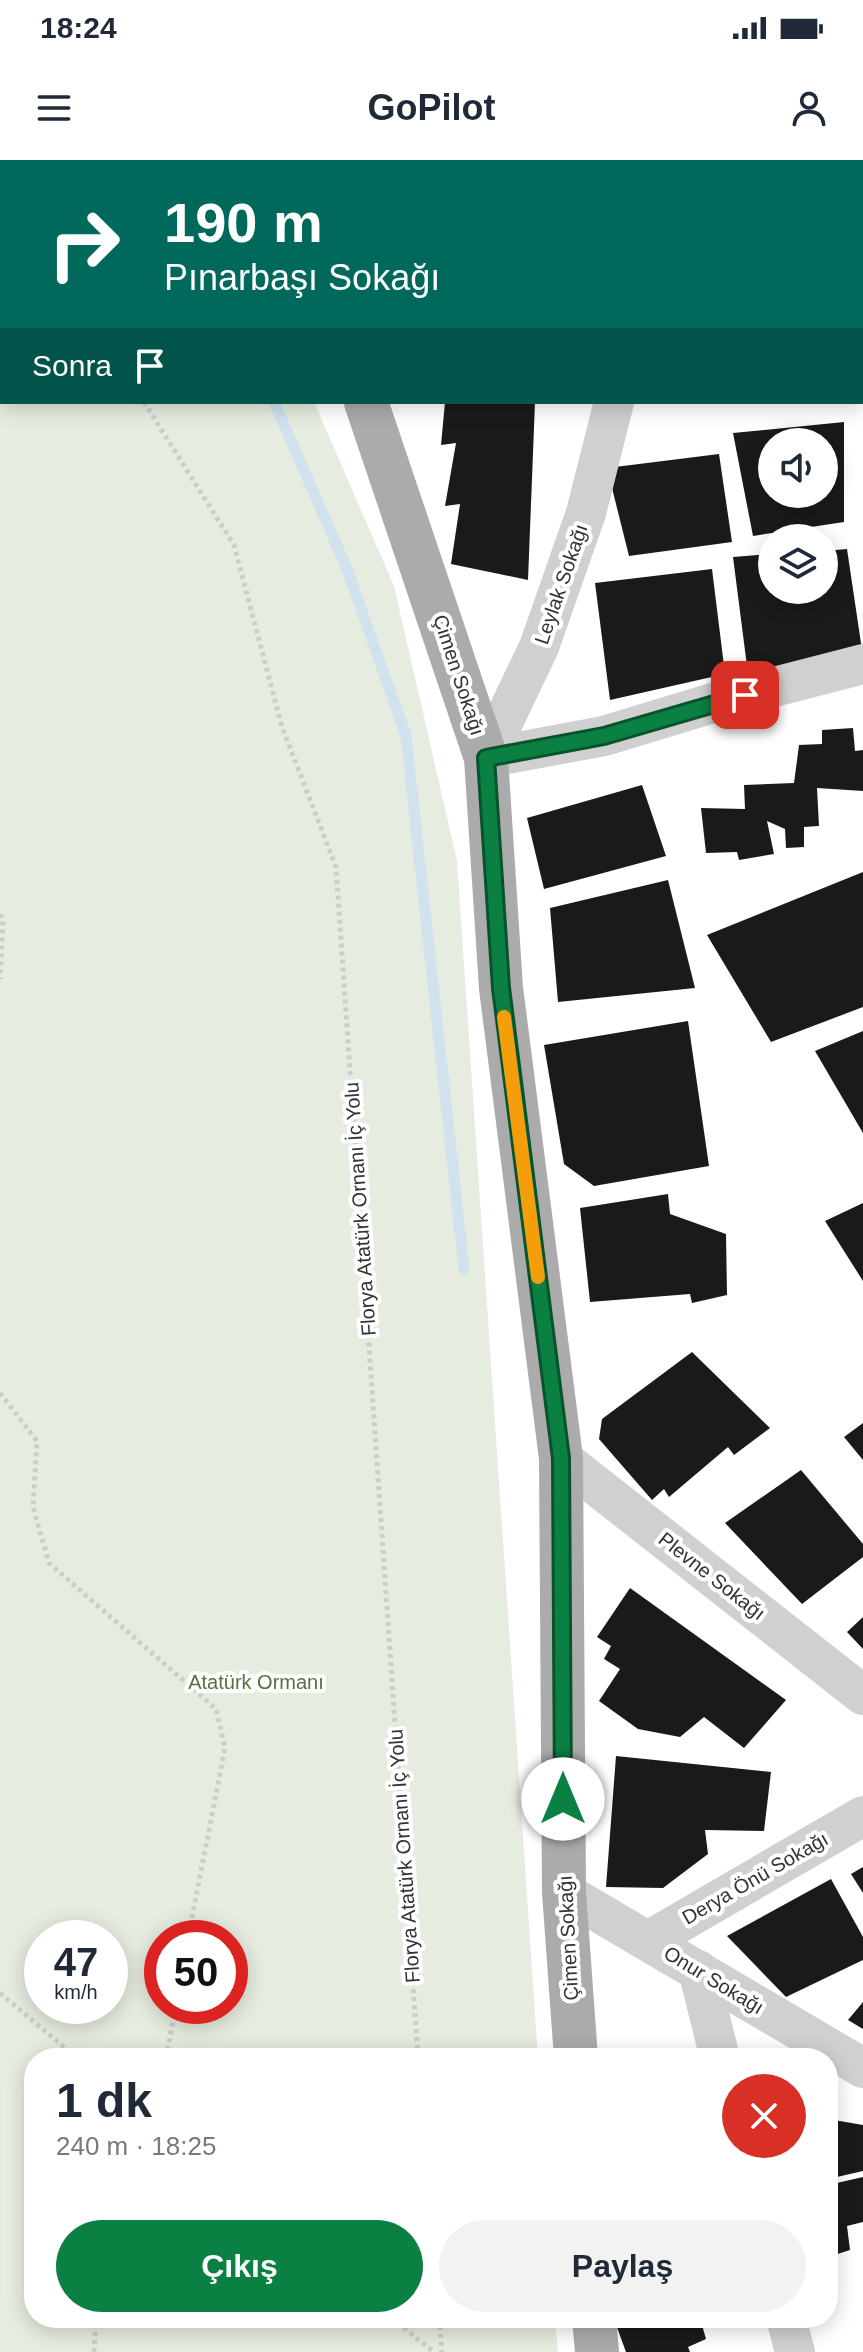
<!DOCTYPE html>
<html lang="tr">
<meta charset="utf-8">
<style>
:root{--surface:#fff;--page:#f2f2f3;--text:#1f2937;--muted:#747a83;--accent:#0b8043}
body{margin:0;font-family:Helvetica,sans-serif;background:var(--page);color:var(--text);height:100vh;display:flex;flex-direction:column;font-size:30px;white-space:nowrap}
*{box-sizing:border-box;margin:0}
p{font-size:26px;color:var(--muted)}
.icon{flex:none;width:44px;height:44px;fill:none;stroke:currentColor;stroke-width:2;stroke-linecap:round;stroke-linejoin:round}
.map{position:relative;flex:1;overflow:hidden}
.panel{position:absolute;left:24px;top:1888px;width:814px;height:280px;display:flex;flex-direction:column;background:var(--surface);border-radius:32px;box-shadow:0 4px 20px #0003}
.panel>*{flex:none}
.hud{position:absolute;left:0px;top:0px;width:864px;height:244px;box-shadow:0 4px 20px #0003;background:#00695c;color:#fff;overflow:hidden}
.buttons{position:absolute;left:758px;top:268px;display:grid;gap:16px}
.buttons a{display:grid;place-items:center;width:80px;height:80px;border-radius:50%;background:var(--surface);box-shadow:0 4px 20px #0003;font-size:40px}
.speed{position:absolute;left:24px;top:1760px;display:flex;gap:16px;font-size:40px;font-weight:700;text-align:center}
.speed>*{display:grid;place-content:center;width:104px;height:104px;border-radius:50%;background:var(--surface);box-shadow:0 4px 20px #0003;line-height:1}
.speed small{font-size:20px;font-weight:400}
.speed .limit{border:12px solid #d22;background:#fff;color:#111}
.pin{position:absolute;display:grid;place-items:center;width:68px;height:68px;color:#fff;margin:-34px;border-radius:16px;box-shadow:0 4px 12px #0006}
.me{position:absolute;width:88px;margin:-44px;rotate:0deg;stroke-linejoin:round;filter:drop-shadow(0 0 6px #0008)}
.turn{display:flex;align-items:center;gap:28px;height:168px;padding:0 32px;font-size:36px}
.turn .icon{width:104px;height:104px;stroke-width:2.5}
.turn b{display:block;font-size:56px;line-height:68px}
.then{display:flex;align-items:center;height:76px;padding:0 32px;background:#0003;gap:16px;font-size:30px}
.round{display:grid;place-items:center;flex:none;width:84px;height:84px;border-radius:42px;background:var(--page)}
.summary{display:flex;align-items:center;justify-content:space-between;height:136px;padding:0 32px}
h1{font-size:48px;font-weight:600;line-height:60px}
.action{display:flex;gap:16px;margin-top:auto;padding:16px 32px}
.action a{flex:1;height:92px;border-radius:48px;background:var(--accent);color:#fff;font-size:32px;font-weight:600;line-height:92px;text-align:center}
.action a+a{background:var(--page);color:var(--text)}
.status{display:flex;justify-content:space-between;align-items:center;height:56px;padding:0 40px;background:var(--surface);direction:ltr}
.status svg{height:22px;fill:currentColor}
header{display:flex;justify-content:space-between;align-items:center;height:104px;padding:0 32px;background:var(--surface);font-size:36px;font-weight:600}
.map>svg:first-child{display:block}
.green{fill:#e6ecdf;fill-rule:evenodd}
.lines{fill:none;stroke-linecap:round;stroke-linejoin:round}
.stream{stroke:#cfe2ee;stroke-width:11}
.building{fill:#1a1a1a;fill-rule:evenodd}
.path{stroke:#cdcdcd;stroke-width:5;stroke-dasharray:4 4;stroke-linecap:butt}
.minor{stroke:#d0d0d0;stroke-width:40}
.major{stroke:#ababab;stroke-width:44}
.route-casing{stroke:#07532c;stroke-width:20}
.route{stroke:#0b8043;stroke-width:14}
.slow{stroke:#f59e0b;stroke-width:14}
.labels{text-anchor:middle;dominant-baseline:central;stroke-width:8;stroke-linejoin:round;paint-order:stroke}
.street-label{font-size:20px;fill:#333;stroke:#fff}
.park-label{font-size:20px;fill:#56703f;stroke:#fff}
</style>
<div class="status"><b>18:24</b><svg viewBox="0 0 49 12"><path d="M0 12V9h3v3zM5 12V6h3v6zM10 12V3h3v9zM15 12V0h3v12zM26 1h20v11H26zM47 4h2v5h-2z"/></svg></div>
<header><svg class="icon" aria-label="menu" viewBox="0 0 24 24"><path d="M4 6h16M4 12h16M4 18h16"/></svg>GoPilot<svg class="icon" aria-label="person" viewBox="0 0 24 24"><circle cx="12" cy="8" r="4"/><path d="M4 21q1-7 8-7t8 7"/></svg></header>
<div class="map">
<svg width="863" height="2192" viewBox="0 0 863 2192">
<rect width="100%" height="100%" fill="#fff"/>
<!-- green -->
<path class="green" d="M0 42 2 242H314L394 426 457 701 538 1898H34V2158H555L558 2192H0ZM42 1778H110V1846H42ZM162 1778H230V1846H162Z"/>
<g class="lines">
<!-- stream -->
<path class="stream" d="M0 56H2
M274 242 347 409 406 576 464 1109"/>
</g>
<!-- building -->
<path class="building" d="M445 242H535L528 420 451 404 460 344 445 346 456 283 441 285Z
M844 262V362L753 376 733 273ZM772 282H824V334H772Z
M719 294 732 382 629 396 607 308Z
M847 389 862 490 748 514 733 397 772 394V430H824V391Z
M712 409 725 514 610 540 595 423Z
M853 568 855 591 863 590V631L817 628 819 666 804 667V687L786 688 785 669 767 661 774 694 739 700 737 692 706 693 701 648 745 649 744 625 794 623 799 585 822 584V570Z
M642 625 666 696 544 729 527 658Z
M863 712V847L771 882 707 775Z
M668 720 695 828 558 842 550 748Z
M688 861 709 1006 594 1026 564 1004 544 885Z
M863 871V973L815 891Z
M668 1034 670 1054 726 1074 727 1135 692 1143 690 1134 590 1142 580 1048Z
M863 1043V1121L825 1061Z
M692 1192 770 1268 734 1295 728 1287 669 1337 664 1329 652 1340 599 1279 602 1259Z
M863 1263V1300L844 1277Z
M801 1310 863 1384V1397L802 1444 725 1363Z
M630 1428 786 1540 744 1588 704 1557 680 1577 638 1569 599 1541 620 1509 604 1499 611 1486 597 1477Z
M863 1457V1489L847 1472Z
M616 1596 771 1612 764 1671 705 1670 708 1694 663 1728 606 1727Z
M863 1707V1733L851 1714Z
M831 1719 863 1777V1800L786 1837 727 1776Z
M863 1842V1869L848 1860Z
M828 1959 863 1965V2011L828 2019Z
M863 2017V2062L847 2066 850 2090 828 2097V2025Z
M628 2158H700L706 2179 688 2187 690 2192H626L615 2162Z"/>
<g class="lines">
<!-- path -->
<path class="path" d="M0 132 2 133
M144 242 234 385 282 567 336 707 418 1898
M0 754 3 760 0 819
M0 1233 37 1281 33 1347 49 1403 216 1549 225 1588 188 1778
M0 1833 77 1898
M166 1898 176 1846
M391 2158 434 2192
M439 2158 442 2192
M94 2192 96 2158"/>
<!-- minor -->
<path class="minor" d="M767 2 769 0
M862 158 863 146
M862 196 863 205
M486 598 604 576 716 542 863 504
M486 598 539 487 586 353 614 242
M561 1298 863 1535
M564 1732 863 1908
M648 1781 863 1656
M698 1810 720 1898
M786 2158 795 2192"/>
<!-- major -->
<path class="major" d="M337 2V0
M0 10H2
M366 242 486 598 501 828 561 1298 564 1732 576 1898
M594 2158 597 2192"/>
</g>
<g class="lines">
<!-- route casing -->
<g class="route-casing">
<path id="route" d="M563 1639 561 1298 501 828 486 598 604 576 745 535"/>
</g>
<!-- route -->
<use href="#route" class="route"/>
<!-- slow -->
<path class="slow" d="M504 857 538 1117"/>
</g>
<g class="labels">
<!-- street labels -->
<g class="street-label">
<text transform="translate(561 424) rotate(-71)">Leylak Sokağı</text>
<text transform="translate(459 515) rotate(72)">Çimen Sokağı</text>
<text transform="translate(360 1049) rotate(-94)">Florya Atatürk Ornanı İç Yolu</text>
<text transform="translate(712 1416) rotate(38)">Plevne Sokağı</text>
<text transform="translate(404 1696) rotate(-94)">Florya Atatürk Ornanı İç Yolu</text>
<text transform="translate(755 1718) rotate(-30)">Derya Önü Sokağı</text>
<text transform="translate(568 1778) rotate(-93)">Çimen Sokağı</text>
<text transform="translate(714 1820) rotate(31)">Onur Sokağı</text>
</g>
<!-- park labels -->
<g class="park-label">
<text x="256" y="1522">Atatürk Ormanı</text>
</g>
</g>
</svg>
<div class="buttons">
<a><svg class="icon" aria-label="sound" viewBox="0 0 24 24"><path d="M4 9h4l5-4v14l-5-4H4zM17 9q2 3 0 6"/></svg></a>
<a><svg class="icon" aria-label="layers" viewBox="0 0 24 24"><path d="M12 4l9 5-9 5-9-5zM3 14l9 5 9-5"/></svg></a>
</div>
<div class="speed"><div>47<small>km/h</small></div><div class="limit">50</div></div>
<div class="pin" style="left:745px;top:535px;background:#d93025"><svg class="icon" aria-label="arrive" viewBox="0 0 24 24"><path d="M6 21V4h12l-3 4 3 4H6"/></svg></div>
<svg class="me" style="left:563px;top:1639px" viewBox="-20 -20 40 40"><circle r="19" fill="#fff"/><path d="M0-13L10 11 0 6-10 11z" fill="#0b8043"/></svg>
<div class="hud">
<div class="turn"><svg class="icon" aria-label="right" viewBox="0 0 24 24"><path d="M7 20v-9h11M14 6l5 5-5 5"/></svg><div><b>190 m</b>Pınarbaşı Sokağı</div></div>
<div class="then">Sonra<svg class="icon" aria-label="arrive" viewBox="0 0 24 24"><path d="M6 21V4h12l-3 4 3 4H6"/></svg></div>
</div>
<section class="panel">
<div class="summary"><div><h1>1 dk</h1><p>240 m · 18:25</p></div><a class="round" style="background:#d93025;color:#fff"><svg class="icon" aria-label="close" viewBox="0 0 24 24"><path d="M6 6l12 12M18 6L6 18"/></svg></a></div>
<div class="action"><a>Çıkış</a><a>Paylaş</a></div>
</section>
</div>
